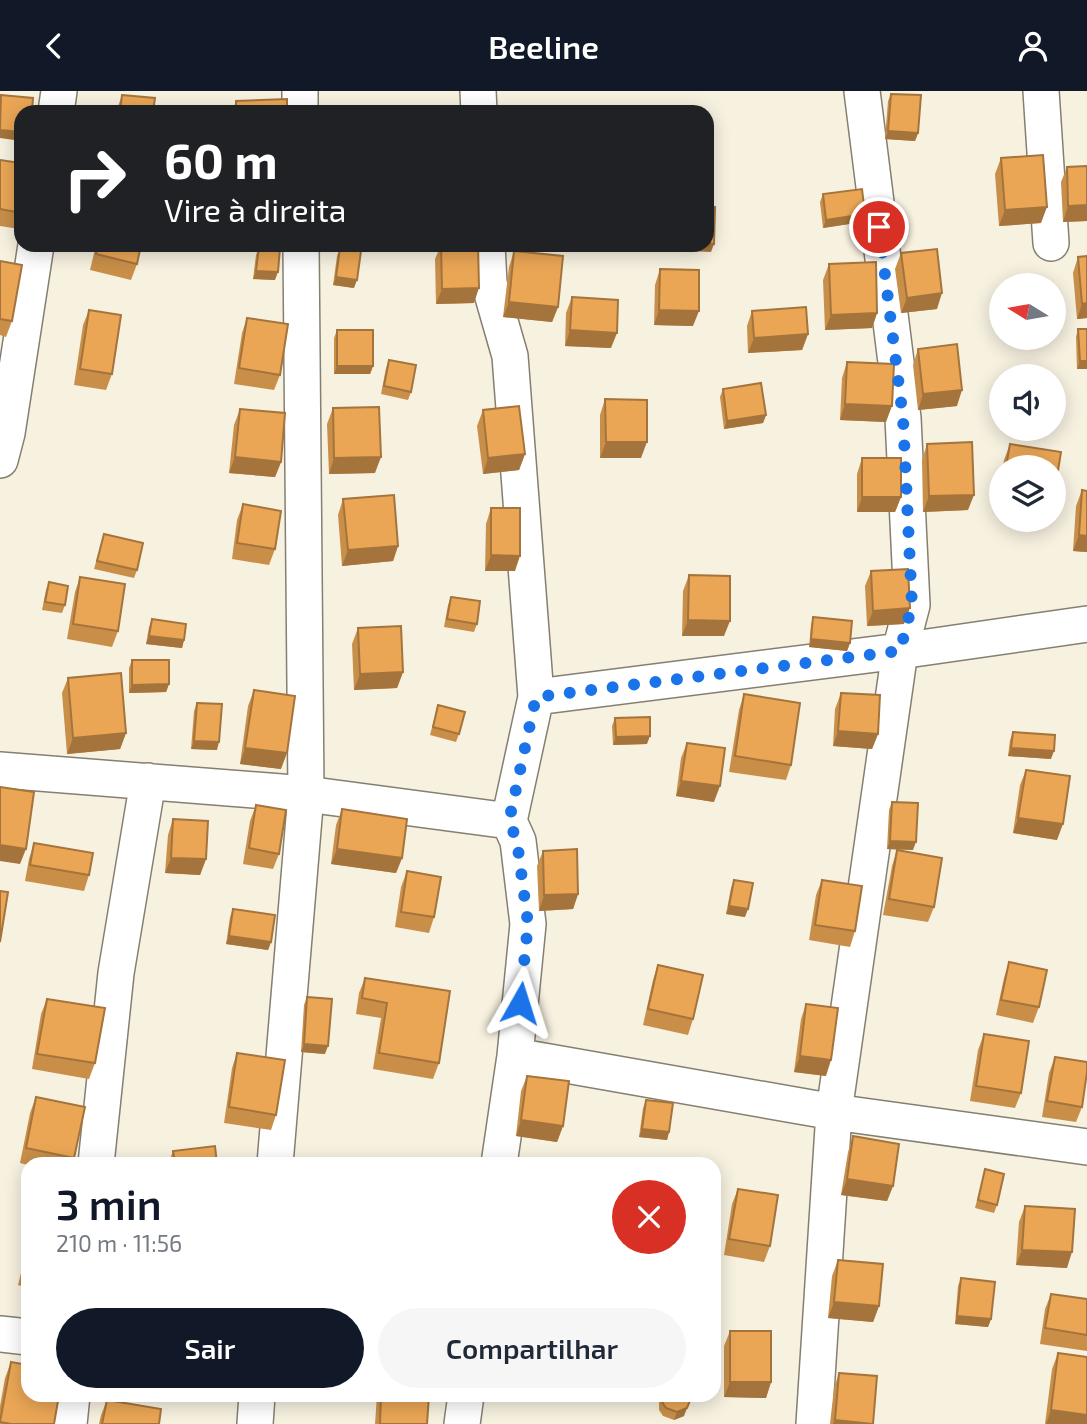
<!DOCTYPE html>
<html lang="pt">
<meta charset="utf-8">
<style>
:root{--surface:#fff;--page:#f6f6f7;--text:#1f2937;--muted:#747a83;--accent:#111827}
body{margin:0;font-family:"Exo 2",sans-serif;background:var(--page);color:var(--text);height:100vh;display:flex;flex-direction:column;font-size:26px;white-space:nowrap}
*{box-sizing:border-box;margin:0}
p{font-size:23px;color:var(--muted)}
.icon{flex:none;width:38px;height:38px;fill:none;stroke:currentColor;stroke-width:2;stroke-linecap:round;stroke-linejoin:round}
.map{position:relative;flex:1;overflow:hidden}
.details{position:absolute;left:21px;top:1066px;width:700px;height:245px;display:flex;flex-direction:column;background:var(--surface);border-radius:21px;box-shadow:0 4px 18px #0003}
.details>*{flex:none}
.guide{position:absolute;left:14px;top:14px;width:700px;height:147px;border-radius:21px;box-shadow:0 4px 18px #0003;background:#202124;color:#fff;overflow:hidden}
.needle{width:46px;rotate:281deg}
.fabs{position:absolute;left:989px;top:182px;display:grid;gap:14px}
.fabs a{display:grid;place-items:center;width:77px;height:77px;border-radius:50%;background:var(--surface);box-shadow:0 4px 18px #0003;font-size:35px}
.pin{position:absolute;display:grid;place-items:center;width:60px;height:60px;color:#fff;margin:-30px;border:4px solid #fff;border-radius:50%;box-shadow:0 2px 7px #0007}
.me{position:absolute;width:77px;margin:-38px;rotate:6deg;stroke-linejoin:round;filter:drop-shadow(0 0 5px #0008)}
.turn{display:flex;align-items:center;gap:24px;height:147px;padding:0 35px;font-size:32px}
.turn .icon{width:91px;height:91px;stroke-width:2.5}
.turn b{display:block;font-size:49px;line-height:60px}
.round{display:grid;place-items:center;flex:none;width:74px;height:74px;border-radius:37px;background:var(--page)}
.summary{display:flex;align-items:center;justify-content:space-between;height:119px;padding:0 35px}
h1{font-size:42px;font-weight:600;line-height:52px;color:var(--accent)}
.cta{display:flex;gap:14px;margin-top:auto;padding:14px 35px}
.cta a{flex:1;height:80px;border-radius:42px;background:var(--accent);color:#fff;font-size:28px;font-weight:600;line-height:80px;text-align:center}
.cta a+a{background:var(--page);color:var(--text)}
header{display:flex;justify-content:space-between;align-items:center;height:91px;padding:0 35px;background:var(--accent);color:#fff;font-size:32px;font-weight:600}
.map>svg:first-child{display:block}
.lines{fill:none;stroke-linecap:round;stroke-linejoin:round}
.minor-casing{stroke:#847f70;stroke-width:38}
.minor{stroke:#fff;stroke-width:35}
.wall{fill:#c98f49}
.shaded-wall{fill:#a4743c}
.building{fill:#eaa655;stroke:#a4743c;stroke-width:2}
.route{stroke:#1a73e8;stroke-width:12;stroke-dasharray:0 21.6}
</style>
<header><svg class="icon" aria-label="back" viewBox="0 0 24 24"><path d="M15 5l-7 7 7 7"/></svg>Beeline<svg class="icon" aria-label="person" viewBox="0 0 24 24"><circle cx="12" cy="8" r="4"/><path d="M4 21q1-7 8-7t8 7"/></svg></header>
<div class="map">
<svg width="1087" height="1333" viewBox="0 0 1087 1333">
<rect width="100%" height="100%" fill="#f7f1e0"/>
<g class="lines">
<!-- minor casing -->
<g class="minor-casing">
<path id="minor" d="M300 0V21
M478 0 479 21
M1041 0 1051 152
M56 21 59 0
M487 154 489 192 510 265 536 606 509 730 518 750 528 833 515 965 499 1073
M0 369 7 342 36 154
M536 606 900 560 1087 533
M0 679 306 703 509 730
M515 965 834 1021 1087 1056
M96 1073 116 882 148 690
M275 1073 306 703 301 154
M0 1243 28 1246
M69 1333 72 1304
M255 1333 257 1304
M462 1333 466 1304
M814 1333 834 1021 900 560 912 514 903 327 862 0"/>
</g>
<!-- minor -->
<use href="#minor" class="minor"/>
</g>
<!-- wall -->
<path class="wall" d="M891 3 918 42 915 50 885 48 888 10Z
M122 4 153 21H116Z
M236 10 287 21H232Z
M1001 67 1041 132 999 135 995 83Z
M0 69 21 72V132L19 138 0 135Z
M1087 75V130L1063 131 1061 91 1067 76Z
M823 103 865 123 862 131 823 137 820 111Z
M96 154H141L137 173 131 189 90 179Z
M441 154 474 212 436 213 435 168Z
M259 156 275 189 253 188 256 164Z
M340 157 354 197 333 194 337 165Z
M514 160 558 216 552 231 503 226 509 176Z
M901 162 937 218 901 222 895 178Z
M1078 166 1087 227 1077 228 1073 182Z
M0 170 12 230 6 246 0 244Z
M829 173 877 222 872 237 825 239 823 189Z
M660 178 693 235 654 234 655 194Z
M572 206 611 257 565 255 566 222Z
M89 219 112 283 106 299 74 294 83 234Z
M752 220 808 243 802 259 748 262 747 235Z
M247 227 280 284 274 299 234 293 242 242Z
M1078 238H1087V278H1077L1076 246Z
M337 239 373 275 370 283H334V247Z
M918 258 957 315 918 319 913 274Z
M389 269 411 301 408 309 381 303 386 277Z
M847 271 886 331 840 329 842 287Z
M723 298 766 324 763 332 724 338 720 306Z
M605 308 641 367H600V324Z
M333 317 375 382 329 383 327 333Z
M240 318 281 371 275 386 229 382 234 334Z
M483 319 525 363 519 379 483 383 477 335Z
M927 353 968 419 923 421 922 369Z
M1010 353 1054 376H1003L1004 369Z
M862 367 901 406 895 421H857V383Z
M1001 390V419L996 418Z
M1082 399 1087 461 1073 460 1076 415Z
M343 408 398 455 393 470 342 475 338 424Z
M243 413 275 458 269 474 232 468 237 429Z
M491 417 515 480H485L486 433Z
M104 443 137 479 134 487 94 478Z
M871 480 904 533 867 535 865 495Z
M689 484 724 545H682L683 500Z
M80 486 118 540 112 556 67 548 75 501Z
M49 491 65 514 62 522 42 519 46 499Z
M451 506 477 533 474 541 444 536 448 514Z
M813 526 850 552 847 560 809 556 811 534Z
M152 528 184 549 182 557 146 553 149 536Z
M358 537 403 581 397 597 354 599 352 553Z
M132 569 169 593 166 601 129 602V577Z
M68 587 126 642 120 658 67 663 62 602Z
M254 599 281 678 240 673 248 615Z
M841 602 878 643 872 658 833 655 835 618Z
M744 603 791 674 786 689 729 681 739 619Z
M197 612 217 659 191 658 194 620Z
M438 614 459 643 456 651 430 644Z
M615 627 647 653 613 654 612 635Z
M1013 641 1051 668 1008 665 1010 649Z
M687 652 714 711 676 705 681 667Z
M1026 679 1057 749 1013 742 1020 694Z
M892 711 913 759 887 758 889 719Z
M256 714 279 763 273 778 243 773 250 730Z
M342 718 402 767 396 782 331 773 336 734Z
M173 728 206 768 200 784 165 782 168 744Z
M34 752 89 784 84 800 25 790 29 768Z
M897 759 934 816 928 831 883 824 892 775Z
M543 760 578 803 573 818 539 820 537 775Z
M407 780 434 826 429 842 395 836 401 796Z
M734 789 745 826 726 823 731 797Z
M822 789 855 840 850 856 809 849 816 804Z
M233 818 271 851 268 859 226 853 230 826Z
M1009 871 1039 916 1033 932 996 924 1004 887Z
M658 874 693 928 688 944 643 934 653 889Z
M365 887 439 972 433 988 373 978 381 927 356 923 359 902Z
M307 906 325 963 301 961 304 914Z
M47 908 95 972 89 988 32 978 41 923Z
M806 913 826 985 794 981 801 928Z
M984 943 1021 1002 1015 1017 970 1010 978 959Z
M237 962 276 1024 271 1039 224 1032 232 977Z
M1055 966 1082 1016 1076 1031 1042 1026 1049 982Z
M527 985 563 1035 557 1051 516 1045 521 1000Z
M36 1006 74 1067 72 1073H28V1074L20 1072 30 1022Z
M646 1009 669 1041 667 1049 639 1046 643 1017Z
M853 1045 893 1095 887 1110 841 1104 848 1061Z
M173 1060 217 1073H171L170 1068Z
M985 1078 997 1114 994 1122 975 1117Z
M738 1098 770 1155 764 1171 724 1164 732 1113Z
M1025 1115 1067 1177 1016 1174 1019 1131Z
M28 1154V1197L18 1194Z
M838 1169 879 1215 873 1231 828 1227 832 1185Z
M961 1187 991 1228 988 1236 955 1233 958 1195Z
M1051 1203 1087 1208V1260L1040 1253 1045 1218Z
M730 1240 771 1291 766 1307 724 1306V1255Z
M1058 1262 1087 1333H1045L1052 1278Z
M11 1271 54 1333H0V1315L5 1287Z
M839 1282 873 1333H830L834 1297Z
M377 1304H429L427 1333H375Z
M661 1304 684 1325 674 1329 663 1325 659 1319V1311Z
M107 1309 159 1333H99L101 1324Z"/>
<!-- shaded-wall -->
<path class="shaded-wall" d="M0 39 21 41V50L0 47Z
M888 40 918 42 915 50 885 48Z
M1087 114V130L1063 131 1068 115Z
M1047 116 1041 132 999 135 1005 119Z
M865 123 862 131 823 137 826 129Z
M707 152 714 153 711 161 687 160 689 154H707Z
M256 180 278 181 275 189 253 188Z
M336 186 357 189 354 197 333 194Z
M479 197 474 212 436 213 442 198Z
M942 202 937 218 901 222 907 207Z
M509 211 558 216 552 231 503 226Z
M1087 212V227L1077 228 1082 213Z
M659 219 699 220 693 235 654 234Z
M877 222 872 237 825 239 831 224Z
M570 239 617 242 611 257 565 255Z
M808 243 802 259 748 262 754 247Z
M1080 270H1087V278H1077Z
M337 275H373L370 283H334Z
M962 299 957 315 918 319 923 303Z
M845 313 892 315 886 331 840 329Z
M766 324 763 332 724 338 727 330Z
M606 351H647L641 367H600Z
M525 363 519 379 483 383 488 367Z
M235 366 281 371 275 386 229 382Z
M381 366 375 382 329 383 334 367Z
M974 404 968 419 923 421 929 405Z
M862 406H901L895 421H857Z
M1079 444 1087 445V461L1073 460Z
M398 455 393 470 342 475 348 459Z
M491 464 520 465 515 480H485Z
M910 517 904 533 867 535 873 520Z
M688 529 730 530 724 545H682Z
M149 545 184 549 182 557 146 553Z
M811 548 850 552 847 560 809 556Z
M403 581 397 597 354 599 360 583Z
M169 593 166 601 129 602 132 594Z
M838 640 878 643 872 658 833 655Z
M126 642 120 658 67 663 73 647Z
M650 645 647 653 613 654 616 646Z
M194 650 219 651 217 659 191 658Z
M245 657 287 662 281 678 240 673Z
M1011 657 1054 660 1051 668 1008 665Z
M681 690 720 695 714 711 676 705Z
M1018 727 1063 733 1057 749 1013 742Z
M890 750 916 751 913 759 887 758Z
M0 754 26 758 20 773 0 770Z
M337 758 402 767 396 782 331 773Z
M171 767 206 768 200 784 165 782Z
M578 803 573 818 539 820 544 804Z
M729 815 748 818 745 826 726 823Z
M229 845 271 851 268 859 226 853Z
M304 953 328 955 325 963 301 961Z
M800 965 831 969 826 985 794 981Z
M521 1029 563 1035 557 1051 516 1045Z
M642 1038 669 1041 667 1049 639 1046Z
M847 1088 893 1095 887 1110 841 1104Z
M1022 1159 1072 1161 1067 1177 1016 1174Z
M834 1211 879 1215 873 1231 828 1227Z
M957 1225 991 1228 988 1236 955 1233Z
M730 1291H771L766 1307 724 1306Z
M691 1307 684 1325 674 1329 677 1321Z
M1051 1319 1087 1324V1333H1046Z
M835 1329 868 1333H833Z"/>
<!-- building -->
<path class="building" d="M891 3 921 4 918 42 888 40Z
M1 4 33 7 32 21H21V41L0 39Z
M122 4 155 7 153 21H120Z
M287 8V21H236V10Z
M353 18V21H328V19Z
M1043 64 1047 116 1005 119 1001 67Z
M0 69 21 72V122L0 118Z
M1087 75V114L1068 115 1067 76Z
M862 98 865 123 826 129 823 103Z
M707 116H715L714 153 707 152Z
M98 154H141L137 173 96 163Z
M441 154H478L479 197 442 198Z
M259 156 280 157 278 181 256 180Z
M340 157 361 160 357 189 336 186Z
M937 158 942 202 907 207 901 162Z
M514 160 563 165 558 216 509 211Z
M1087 165V212L1082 213 1078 166Z
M0 170 22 174 12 230 0 228Z
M876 171 877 222 831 224 829 173Z
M660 178 699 179V220L659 219Z
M572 206 618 209 617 242 570 239Z
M806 216 808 243 754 247 752 220Z
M89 219 121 224 112 283 80 278Z
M247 227 288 233 280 284 239 277Z
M1078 238H1087V270H1080Z
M337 239H373V275H337Z
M957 253 962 299 923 303 918 258Z
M389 269 416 274 411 301 384 295Z
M847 271 894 273 892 315 845 313Z
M761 292 766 324 727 330 723 298Z
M605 308 647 309V351H606Z
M519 315 525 363 488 367 483 319Z
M379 316 381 366 334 367 333 317Z
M240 318 285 322 281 371 235 366Z
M972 351 974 404 929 405 927 353Z
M1010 353 1061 361 1054 404V376H1006Z
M862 367H901V406H862Z
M1082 399 1087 400V445L1079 444Z
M394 404 398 455 348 459 343 408Z
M243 413 281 420 275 458 237 452Z
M491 417H520V465L491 464Z
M104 443 143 452 137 479 97 470Z
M908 478 910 517 873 520 871 480Z
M689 484 730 485V530L688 529Z
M80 486 125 493 118 540 73 533Z
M49 491 68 495 65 514 45 511Z
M451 506 480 510 477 533 447 528Z
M813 526 852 530 850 552 811 548Z
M152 528 186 533 184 549 149 545Z
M401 535 403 581 360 583 358 537Z
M132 569H169V593L132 594Z
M121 582 126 642 73 647 68 587Z
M254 599 295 605 287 662 245 657Z
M841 602 880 604 878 643 838 640Z
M744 603 800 612 791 674 735 665Z
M197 612 222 613 219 651 194 650Z
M438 614 465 621 459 643 433 636Z
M650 626V645L616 646 615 627Z
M1013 641 1055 644 1054 660 1011 657Z
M687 652 725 657 720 695 681 690Z
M1026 679 1070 685 1063 733 1018 727Z
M0 696 34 701 26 758 0 754Z
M892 711 918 712 916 751 890 750Z
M256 714 286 719 279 763 249 757Z
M342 718 407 728 402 767 337 758Z
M173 728 208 730 206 768 171 767Z
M34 752 93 762 89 784 30 774Z
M577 758 578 803 544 804 543 760Z
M897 759 942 767 934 816 889 808Z
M407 780 441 786 434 826 401 821Z
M734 789 753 792 748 818 729 815Z
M822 789 862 795 855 840 815 834Z
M0 800 8 801 0 851Z
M233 818 275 824 271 851 229 845Z
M1009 871 1047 879 1039 916 1001 909Z
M658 874 703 884 693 928 648 918Z
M365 887 450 900 439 972 379 962 387 912 362 907Z
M307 906 332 908 328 955 304 953Z
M47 908 105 917 95 972 37 963Z
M806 913 838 917 831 969 800 965Z
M984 943 1029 950 1021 1002 976 995Z
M237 962 285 969 276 1024 229 1016Z
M1055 966 1087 971V981L1082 1016 1047 1010Z
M527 985 569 990 563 1035 521 1029Z
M36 1006 85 1016 74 1067 26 1057Z
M646 1009 673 1012 669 1041 642 1038Z
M853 1045 899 1053 893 1095 847 1088Z
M215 1055 217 1073H175L173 1060Z
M985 1078 1004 1083 997 1114 978 1109Z
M738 1098 778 1104 770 1155 729 1148Z
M1025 1115 1075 1118 1072 1161 1022 1159Z
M28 1161V1180L24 1179Z
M838 1169 883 1173 879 1215 834 1211Z
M961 1187 995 1191 991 1228 957 1225Z
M1051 1203 1087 1208V1244L1045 1237Z
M730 1240H771V1291H730Z
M1058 1262 1087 1266V1324L1051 1319Z
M11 1271 28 1274V1304H59L54 1333H11L0 1331Z
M839 1282 877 1285 873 1333 835 1329Z
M381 1304H429L427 1333H380Z
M662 1304H692L691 1307 687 1317 677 1321 666 1317 662 1311Z
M107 1309 161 1318 159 1333H102Z"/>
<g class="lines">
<!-- route -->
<path class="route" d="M520 912 528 833 517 750 509 730 536 606 900 560 912 514 903 327 879 136"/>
</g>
</svg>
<div class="fabs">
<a><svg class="needle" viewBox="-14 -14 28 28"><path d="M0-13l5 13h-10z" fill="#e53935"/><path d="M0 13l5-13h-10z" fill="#747a83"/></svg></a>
<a><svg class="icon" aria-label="sound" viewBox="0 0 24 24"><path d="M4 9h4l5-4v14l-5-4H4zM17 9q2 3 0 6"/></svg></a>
<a><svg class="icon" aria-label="layers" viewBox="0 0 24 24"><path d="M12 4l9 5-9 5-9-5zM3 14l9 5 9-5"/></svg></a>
</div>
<div class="pin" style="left:879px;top:136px;background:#d93025"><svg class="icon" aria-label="arrive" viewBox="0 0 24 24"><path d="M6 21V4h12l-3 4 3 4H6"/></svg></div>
<svg class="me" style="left:520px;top:912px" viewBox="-20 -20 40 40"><path d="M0-17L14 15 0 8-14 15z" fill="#1a73e8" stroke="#fff" stroke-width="4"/></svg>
<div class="guide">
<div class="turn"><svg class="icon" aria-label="right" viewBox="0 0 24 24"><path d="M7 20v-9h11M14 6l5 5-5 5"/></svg><div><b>60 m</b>Vire à direita</div></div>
</div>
<section class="details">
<div class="summary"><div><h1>3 min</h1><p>210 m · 11:56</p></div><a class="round" style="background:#d93025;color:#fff"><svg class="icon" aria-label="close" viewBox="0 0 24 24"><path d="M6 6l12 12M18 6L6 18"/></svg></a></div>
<div class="cta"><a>Sair</a><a>Compartilhar</a></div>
</section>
</div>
